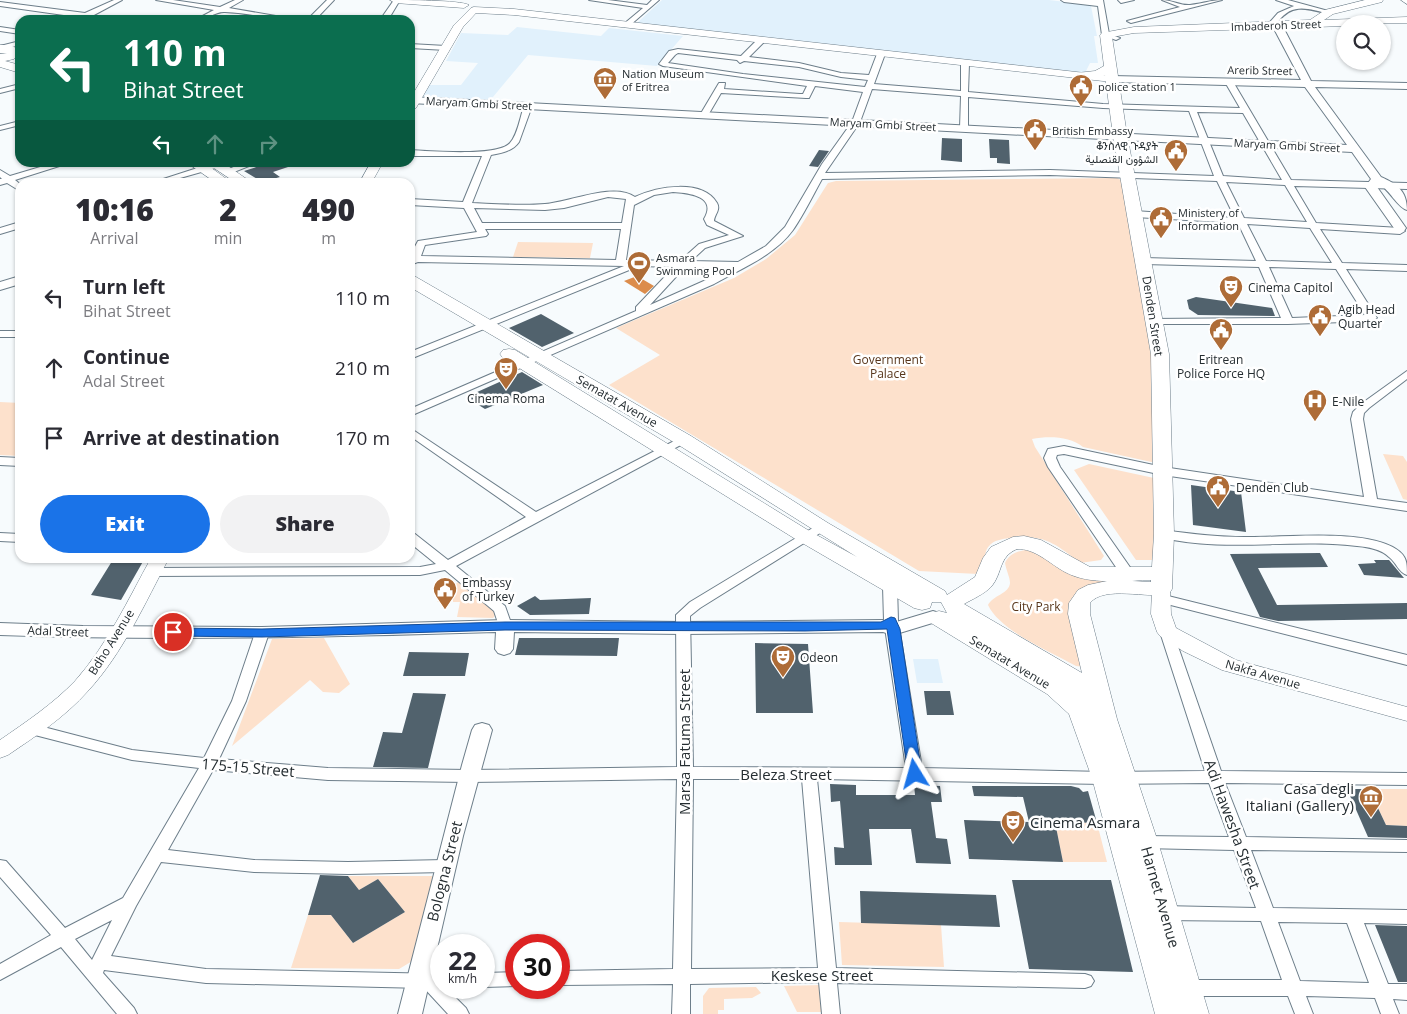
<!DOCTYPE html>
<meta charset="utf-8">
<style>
:root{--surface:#fff;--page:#f2f2f3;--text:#2b2b33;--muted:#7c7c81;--accent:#1a73e8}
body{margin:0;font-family:"Open Sans",Vazirmatn,"Noto Sans Ethiopic",sans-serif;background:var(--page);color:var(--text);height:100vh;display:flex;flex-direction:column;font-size:19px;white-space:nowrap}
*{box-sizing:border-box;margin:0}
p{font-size:16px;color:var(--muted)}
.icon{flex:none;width:28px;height:28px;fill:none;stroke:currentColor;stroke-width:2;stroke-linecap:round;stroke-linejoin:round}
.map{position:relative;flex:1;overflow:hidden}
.panel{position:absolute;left:15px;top:178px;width:400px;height:385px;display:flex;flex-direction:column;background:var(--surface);border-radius:15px;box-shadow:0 1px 4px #0004}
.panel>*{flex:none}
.hud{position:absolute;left:15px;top:15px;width:400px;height:152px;border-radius:15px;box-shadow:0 1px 4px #0004;background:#0b6e4f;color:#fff;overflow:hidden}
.buttons{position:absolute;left:1336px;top:15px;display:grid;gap:10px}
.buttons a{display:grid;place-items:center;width:55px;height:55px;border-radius:50%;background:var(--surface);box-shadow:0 1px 4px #0004;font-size:25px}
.speed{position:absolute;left:430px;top:934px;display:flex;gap:10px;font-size:25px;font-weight:700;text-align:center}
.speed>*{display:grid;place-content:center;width:65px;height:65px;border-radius:50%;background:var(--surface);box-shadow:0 1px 4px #0004;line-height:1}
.speed small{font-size:12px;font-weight:400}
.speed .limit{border:8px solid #d22;background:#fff;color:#111}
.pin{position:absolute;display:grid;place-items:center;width:42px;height:42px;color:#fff;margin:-21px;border:2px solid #fff;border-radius:50%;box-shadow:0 1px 5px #0007}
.me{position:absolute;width:55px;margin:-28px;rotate:352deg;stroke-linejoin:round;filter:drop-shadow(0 0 4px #0008)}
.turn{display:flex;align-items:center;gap:18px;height:105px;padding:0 25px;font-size:22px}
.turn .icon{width:65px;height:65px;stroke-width:2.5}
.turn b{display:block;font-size:35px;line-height:42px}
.lanes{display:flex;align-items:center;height:48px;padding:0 25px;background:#0003;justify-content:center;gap:25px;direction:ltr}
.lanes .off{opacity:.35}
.eta{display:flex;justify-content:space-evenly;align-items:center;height:85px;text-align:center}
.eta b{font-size:30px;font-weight:800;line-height:35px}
.button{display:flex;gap:10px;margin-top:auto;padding:10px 25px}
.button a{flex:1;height:58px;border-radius:30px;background:var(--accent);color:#fff;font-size:20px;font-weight:800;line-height:58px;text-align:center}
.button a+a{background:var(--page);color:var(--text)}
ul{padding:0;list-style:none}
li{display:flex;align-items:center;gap:15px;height:70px;padding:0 25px}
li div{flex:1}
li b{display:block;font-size:19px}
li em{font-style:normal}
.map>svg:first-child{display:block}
.built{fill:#e1f1fc}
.green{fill:#fde1cc}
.water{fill:#dc8c4b}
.building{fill:#51626d}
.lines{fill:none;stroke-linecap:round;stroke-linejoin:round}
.minor-casing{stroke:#6d7e8a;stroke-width:2}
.tertiary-casing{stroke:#6d7e8a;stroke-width:2}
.secondary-casing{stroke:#6d7e8a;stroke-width:1}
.primary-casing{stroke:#6d7e8a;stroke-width:1}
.minor{fill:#fff;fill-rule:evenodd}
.tertiary{fill:#fff;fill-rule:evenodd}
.secondary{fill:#fff;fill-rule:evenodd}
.primary{fill:#fff;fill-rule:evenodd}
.route{fill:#1a73e8;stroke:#114b97}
.labels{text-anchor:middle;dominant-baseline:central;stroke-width:5;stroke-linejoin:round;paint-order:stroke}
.far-street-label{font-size:11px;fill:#252d31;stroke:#fff}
.far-poi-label{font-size:11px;fill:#252d31;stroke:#fff;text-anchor:start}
.poi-label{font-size:12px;fill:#252d31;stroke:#fff;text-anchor:start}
.street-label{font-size:12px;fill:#252d31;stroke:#fff}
.park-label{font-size:12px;fill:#58361b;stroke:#fff}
.near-street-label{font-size:15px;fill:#252d31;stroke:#fff}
.near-poi-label{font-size:15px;fill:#252d31;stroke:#fff;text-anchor:end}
</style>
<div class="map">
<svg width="1407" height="1014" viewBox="0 0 1407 1014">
<rect width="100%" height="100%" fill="#f7fbfd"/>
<!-- built -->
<path class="built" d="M662 0H1049L1083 4 1091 6 1097 36H1094L1098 63H1090L1085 73 637 23Z
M517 27 601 36 609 28 683 36 657 66 528 55 488 103 422 99 429 85H461L478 63 446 61 461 33 508 35Z
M913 659H938L943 683H917Z"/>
<!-- green -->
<path class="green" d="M1117 178 1121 180 1157 365 1156 463 1083 447C1070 436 1048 436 1032 439L1035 447 1104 556 1101 560 1080 563C1055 543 1043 534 1010 538 1002 539 994 540 989 546 982 554 988 563 978 574L919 571 609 385 660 355 616 328 734 278 766 259 795 235 828 183 836 181Z
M518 242 593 243 590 258 513 257Z
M0 402 20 403V456L0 455Z
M1383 454 1403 456 1407 462V500L1403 499Z
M1089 464 1154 478V560H1136L1074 470Z
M1027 550 1132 579 1134 584 1077 592 1069 605 1084 667 1076 666C1051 652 1000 631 988 605 993 595 1009 594 1010 583 1010 577 1006 570 1005 563 1009 554 1017 551 1027 550Z
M459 581 500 611 493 618 457 617 460 602H453V599L437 602Z
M324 638 350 684 339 693 323 692 310 680 232 746 272 639Z
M1369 789H1407V826L1386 825Z
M1055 822 1097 823 1107 862H1063Z
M348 876H438L419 957 399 969 291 968 308 915H323L328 911 353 943 405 912 378 879 359 890Z
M839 922 941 925 944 967 842 965Z
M821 985 824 1012H797L784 986Z
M756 987 761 993 752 998 724 999V1010H718V1014H703V996L709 988Z"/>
<!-- water -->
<path class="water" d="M637 276 654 286 645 294 624 281Z"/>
<!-- building -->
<path class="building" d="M942 138 962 139V162L941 160Z
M989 139 1009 140 1010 164 997 163V158H990Z
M819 150 829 151 818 167 809 166Z
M272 162H297V164L273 172 280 177 262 182 244 171Z
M1196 297 1272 308 1275 316 1198 315 1189 309 1187 300Z
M541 314 574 333 542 347 509 328Z
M522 372 543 385 485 409 466 397Z
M1191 485 1241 492 1246 532 1193 525Z
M1320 553 1328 567 1258 568 1277 605 1407 603V619L1278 621 1260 617 1230 554Z
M114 558H145L121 600 91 595Z
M1374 560H1389L1404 578 1364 575 1358 564 1376 563Z
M535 596 540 600 591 598 589 614 530 615 517 606Z
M519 638H619L617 656 515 655Z
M755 643 808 644 813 713H756Z
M409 652 469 653 465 676H403Z
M924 691H950L954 715H927Z
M413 693 446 694 428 768 373 767 383 732 402 733Z
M830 784 856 785V795H915L914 785 940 786 942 802H931L936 838 947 839 951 864 916 863 911 829H869L872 865H835L834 847 844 848 840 801 831 802Z
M972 786H1071L1079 788 1083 792 1088 791 1097 823 1055 822 1063 862 969 859 964 820 1029 822 1023 797 974 796Z
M1347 789H1369L1386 825 1407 826V838L1368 837Z
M320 875 348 876 359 890 378 879 405 912 353 943 331 915H308Z
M1012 880H1111L1133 972 1029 969Z
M860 891 996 895 1000 927 861 923Z
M1375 925 1407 926V982H1398Z"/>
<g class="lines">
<!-- minor casing -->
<g class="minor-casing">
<path id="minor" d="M114 0H122L94 15 122 20 85 18 0 6V2L85 13Z
M156 0H173L220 7 235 0H243L229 8 299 20C273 20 250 13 225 12 216 11 207 20 195 20L214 10Z
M327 0H334L315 20H307Z
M394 0H400L388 20H380Z
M589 0H608L647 5 652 0H659L628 27H625V23L643 8Z
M1061 0H1103L1109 34 1120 38 1116 40 1102 35 1098 6 1064 2Z
M1118 0H1134L1121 3Z
M1162 0C1171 0 1181 6 1190 5 1201 4 1211 0 1222 0L1131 23 1127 21 1180 7Z
M1276 0H1288L1332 12 1329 14C1309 9 1292 2 1278 22L1281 25 1277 27 1270 22 1278 13 1294 6Z
M0 27 20 30V34L0 31Z
M758 39 765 41 749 57 799 63 841 73 869 75 877 54 884 52 885 54 874 84 961 91V64L965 62 969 64 968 92 1103 104 1240 108 1225 82 1232 80 1291 180 1407 183V189L1294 186 1316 223 1400 228 1405 231 1400 234 1320 229 1342 263 1407 265V271L1346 269 1377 318 1372 321 1288 324H1155L1151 323 1150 321 1151 319 1281 318 1259 267 1144 264 1139 261 1144 258 1256 261 1238 223 1135 217 1130 214 1135 211 1235 218 1217 181 1050 175 822 179C813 195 804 214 793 230 774 256 740 269 714 284L410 416V409L636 311V307L674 267 639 266 410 359V352L624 266 418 262 410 265V256L418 241 477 232 464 208 410 205V199L463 202 482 156H410V150C430 151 498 157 510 143 518 134 520 117 524 106L531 104 532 106 519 142C513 151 502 153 491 155L472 203C496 204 521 206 545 204 570 202 614 182 635 197 656 187 702 178 717 203 721 210 714 215 714 221L743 236 705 248 691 261 738 262 766 246 785 227 822 164 852 122 863 92 815 86 809 98H806L721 93 707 117H704L700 115 719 83H725L724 89 800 94H803L807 86 663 66 659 64 669 51 678 49 741 56ZM678 53 737 60 740 63 744 61 799 67 841 77 868 80 865 87 743 74 668 63 675 55ZM872 89 961 96 960 128 964 130 968 128V97L1103 108 1189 111 1214 176 1050 170 825 173 860 122ZM1197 112 1243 113 1282 180 1223 176ZM1226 182 1285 185 1307 222 1244 218ZM673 192C691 193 717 197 704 219L707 225 729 235 699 244 680 261 626 260 634 205 654 195ZM608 197 626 199 622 223H482L474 208 545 210 564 208ZM1247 224 1310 228 1332 263 1266 261ZM485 229H621L616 260 421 256 425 245 486 236 488 234ZM685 267 728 268 706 280 650 305ZM1269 267 1336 269 1365 315 1292 318Z
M20 41V45L0 50V46Z
M410 44 446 46 450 48 446 50 410 48Z
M20 84V88L0 93V89Z
M20 121V125L0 130V126Z
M57 162H72L15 180 20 184V191L7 183 0 185V179H2L0 177V170L10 176Z
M216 162 220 165 219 167 166 182H154Z
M245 162H259L229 174 222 172Z
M20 222V228L0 234V228Z
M0 331H20V337H0Z
M1407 371V379L1369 408 1364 413 1363 419 1377 499 1407 503V511L1163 475 1064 454 1057 455 1056 458 1060 467 1134 573 1127 577 1122 576 1048 467 1044 458 1048 449 1064 446 1163 467 1364 497 1351 419 1353 412 1361 404Z
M410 428 536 512 680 438H688L690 440 456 566 505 606 512 626 510 629H500L494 611 445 570 420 575 152 576 145 572 152 568 420 567 436 564 410 543V533L415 534 448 560 526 517 410 436Z
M0 457 20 458V466L0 465Z
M821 523 825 524 827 527 825 530 700 608 690 616 693 767 906 768 884 621 883 586 890 582 897 586 898 621 922 768 1104 772 1205 771 1160 632 1162 629H1172L1221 771 1407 773V785L1225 783 1246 837 1407 840V852L1251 850 1273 908 1407 910V924L1364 923 1388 984H1407V1000L1393 999 1399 1014H1381L1375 998 1306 996 1313 1014H1295L1288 996H1184L1178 993 1175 988 1178 983 1184 980H1282L1261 921 1162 920 1156 918 1153 913 1156 908 1162 906 1256 908 1234 850 1142 848 1136 846 1134 842 1136 838 1142 836 1229 837 1209 783 1104 784 817 779 836 968 1085 974 1091 976 1094 981 1091 986 1085 988 837 983 840 1014H822L819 982 690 984V1014H672L673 984 559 985V971L673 969 677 779 468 782 328 780 213 770 168 850 254 860 348 862 445 860 451 861 453 866 451 871 445 872 348 874 254 872 161 862 136 906 111 956 206 969 441 974V988H446L466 1008 469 1014H448L424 988 206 983 104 970 103 973 134 1008 137 1014H117L61 947 0 980V964L51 935 0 877V860L6 861 65 928 123 898 199 768 132 760 27 733 25 729 27 725 32 724 132 750 204 758 232 701 255 633 257 630H267L269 633 246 701 219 759 328 768 468 770 677 767 676 615 690 602ZM693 779H802L818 968 691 969ZM112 920 92 960 75 939ZM1278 922 1347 923 1369 983 1300 981Z
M1164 530C1191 534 1217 537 1244 537 1283 538 1364 528 1396 549 1407 556 1407 563 1407 575 1399 573 1396 562 1389 557 1381 549 1368 547 1357 546 1292 538 1224 553 1159 537L1158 534 1159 531Z
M0 533 20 534V542L0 541Z
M1160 594 1407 655V665L1155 601 1153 598 1155 595Z
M516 972V986L484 987V973Z"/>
</g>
<!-- tertiary casing -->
<g class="tertiary-casing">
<path id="tertiary" d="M1277 22 1282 25 1311 81 1407 83V89L1315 87 1381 177C1397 184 1407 191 1407 210 1397 207 1390 190 1379 184L1377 187 1406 228 1404 231H1396L1365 187 1371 179 1352 152 410 103V97L1347 145 1305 87 1112 82 1107 79 1112 76 1301 80 1272 25Z
M20 276V284L0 290V282Z
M933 611 939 613 942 617 939 621 893 635 883 632 683 634 514 632 513 649 510 653 504 655 498 653 495 649 496 632C330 637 165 641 0 635V623L83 626 262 627 505 620 683 622 884 620 893 623Z
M482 723 489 725 492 730 463 836 422 1014H398L462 765 472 730 475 725Z"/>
</g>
<!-- secondary casing -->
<g class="secondary-casing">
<path id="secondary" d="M390 0C405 0 460 0 469 5L464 8 395 3Z
M474 7 514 9 1112 76 1117 79 1112 82 514 15 476 13 463 27 416 108 410 111V99L454 25 471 8Z
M371 162H383L372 182H360Z
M151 558H169C145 603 123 653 88 691 65 717 36 736 8 755L0 758V740C26 722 53 704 75 681 107 645 128 600 151 558Z
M1161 583 1168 585 1170 589 1171 614 1176 628 1236 660 1407 707V721L1222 670 1183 651 1160 636 1157 632 1151 614 1152 589 1154 585Z"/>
</g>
<!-- primary casing -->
<g class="primary-casing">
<path id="primary" d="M1365 0H1383L1382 2 1333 14 1324 20 1407 17V23L1345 24V26L1134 33 1112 37 1127 135 1169 354 1174 534 1172 589 1169 594C1148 599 1104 585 1090 603V614L1117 719 1158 842 1209 1014H1155L1092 778 1069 714 1047 694 931 623 928 618 931 613 939 611 947 613 1066 685 947 613 941 602H932L930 608 922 610 914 608 797 540 503 358 500 354 503 350 509 349 515 350 811 532 857 557 677 444 410 287V275L416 277 691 436 828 523 945 591 947 595 975 577 983 558 991 547 1013 537 1024 536 1041 540 1090 567H1152L1154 534 1151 354 1113 135 1105 75 1081 80 1075 76 1077 73 1095 71 1104 66 1100 35 1102 33 1134 27 1310 20 1325 10ZM1017 549C1035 548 1050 564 1065 572 1078 579 1093 581 1107 581L1088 585 1078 590 1069 603 1068 614 1082 673 964 604C973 599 984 594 991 587 1003 573 998 557 1017 549ZM1143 580H1151V582L1132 581Z
M1401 0H1407V4Z
M0 45C8 45 15 45 20 52L14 59 5 61 20 65V73L0 67V54L7 53H0Z
M186 162H203L228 180 226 182H215Z
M205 162H222L251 182H235Z"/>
</g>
<!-- minor -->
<use href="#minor" class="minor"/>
<!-- tertiary -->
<use href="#tertiary" class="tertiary"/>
<!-- secondary -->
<use href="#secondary" class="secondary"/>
<!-- primary -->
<use href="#primary" class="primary"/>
</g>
<!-- route -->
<path class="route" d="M891 617 895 618 900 629 922 774 920 778 915 780 910 778 908 774 887 629 805 631 505 630 262 637 173 636 166 632 173 628 262 629 505 622H881Z"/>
<!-- icons -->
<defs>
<g id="museum-pin" transform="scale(1.25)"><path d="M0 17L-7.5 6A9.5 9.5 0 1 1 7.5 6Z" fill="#ae6c37" stroke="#fff"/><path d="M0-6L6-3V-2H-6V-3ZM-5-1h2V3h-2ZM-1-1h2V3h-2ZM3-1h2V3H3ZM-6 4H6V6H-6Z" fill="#fff"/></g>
<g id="civic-pin" transform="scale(1.25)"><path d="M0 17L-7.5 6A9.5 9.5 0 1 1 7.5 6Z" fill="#ae6c37" stroke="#fff"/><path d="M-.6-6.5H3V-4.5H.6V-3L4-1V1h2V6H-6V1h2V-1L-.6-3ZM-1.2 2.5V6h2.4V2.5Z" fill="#fff"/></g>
<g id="stadium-pin" transform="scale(1.25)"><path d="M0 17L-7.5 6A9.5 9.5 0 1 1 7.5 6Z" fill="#ae6c37" stroke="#fff"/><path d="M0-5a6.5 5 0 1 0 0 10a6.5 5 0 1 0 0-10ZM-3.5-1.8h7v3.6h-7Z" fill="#fff"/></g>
<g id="theatre-pin" transform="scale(1.25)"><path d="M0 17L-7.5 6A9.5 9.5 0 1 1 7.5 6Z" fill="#ae6c37" stroke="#fff"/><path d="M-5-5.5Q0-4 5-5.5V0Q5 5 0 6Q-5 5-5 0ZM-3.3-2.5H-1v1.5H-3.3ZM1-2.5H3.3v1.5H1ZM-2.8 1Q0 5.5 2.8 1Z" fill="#fff"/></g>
<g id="hospital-pin" transform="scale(1.25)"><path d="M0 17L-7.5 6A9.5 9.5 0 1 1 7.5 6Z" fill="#ae6c37" stroke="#fff"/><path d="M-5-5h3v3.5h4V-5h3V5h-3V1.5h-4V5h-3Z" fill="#fff"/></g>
</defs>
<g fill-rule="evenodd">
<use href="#museum-pin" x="605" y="79"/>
<use href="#civic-pin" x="1081" y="86"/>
<use href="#civic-pin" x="1035" y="130"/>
<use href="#civic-pin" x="1176" y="151"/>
<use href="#civic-pin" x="1161" y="218"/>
<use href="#stadium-pin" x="639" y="263"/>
<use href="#theatre-pin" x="1231" y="287"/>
<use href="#civic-pin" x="1320" y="316"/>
<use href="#civic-pin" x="1221" y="330"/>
<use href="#theatre-pin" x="506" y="369"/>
<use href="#hospital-pin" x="1315" y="401"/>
<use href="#civic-pin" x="1218" y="487"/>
<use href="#civic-pin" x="445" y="589"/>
<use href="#theatre-pin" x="783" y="657"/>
<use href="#museum-pin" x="1371" y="797"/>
<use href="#theatre-pin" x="1013" y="822"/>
</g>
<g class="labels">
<!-- far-street labels -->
<g class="far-street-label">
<text transform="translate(1276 25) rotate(-2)">Imbaderoh Street</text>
<text transform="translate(1260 70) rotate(1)">Arerib Street</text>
<text transform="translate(479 103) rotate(3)">Maryam Gmbi Street</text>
<text transform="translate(883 124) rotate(3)">Maryam Gmbi Street</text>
<text transform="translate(1287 145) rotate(3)">Maryam Gmbi Street</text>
</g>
<!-- far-poi labels -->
<g class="far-poi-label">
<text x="622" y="73">Nation Museum<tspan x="622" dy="13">of Eritrea</tspan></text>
<text x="1098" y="86">police station 1</text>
<text x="1052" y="130">British Embassy</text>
<text x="1158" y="145" text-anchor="end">ቆንስላዊ ጉዳያት<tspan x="1158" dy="13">الشؤون القنصلية</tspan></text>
<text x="1178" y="212">Ministery of<tspan x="1178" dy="13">Information</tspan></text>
<text x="656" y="257">Asmara<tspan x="656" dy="13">Swimming Pool</tspan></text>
</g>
<!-- poi labels -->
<g class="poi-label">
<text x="1248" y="287">Cinema Capitol</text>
<text x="1338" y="309">Agib Head<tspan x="1338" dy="14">Quarter</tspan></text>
<text x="1221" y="359" text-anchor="middle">Eritrean<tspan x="1221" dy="14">Police Force HQ</tspan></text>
<text x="506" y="398" text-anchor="middle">Cinema Roma</text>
<text x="1332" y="401">E-Nile</text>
<text x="1236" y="487">Denden Club</text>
<text x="462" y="582">Embassy<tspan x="462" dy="14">of Turkey</tspan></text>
<text x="800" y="657">Odeon</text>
</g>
<!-- street labels -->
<g class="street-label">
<text transform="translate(1153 316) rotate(81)">Denden Street</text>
<text transform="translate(617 401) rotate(30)">Sematat Avenue</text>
<text transform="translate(58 631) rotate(2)">Adal Street</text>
<text transform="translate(111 642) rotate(-58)">Bdho Avenue</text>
<text transform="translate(1010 662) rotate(31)">Sematat Avenue</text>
<text transform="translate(1263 674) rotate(16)">Nakfa Avenue</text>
</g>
<!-- park labels -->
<g class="park-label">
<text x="888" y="359">Government<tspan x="888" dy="14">Palace</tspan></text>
<text x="1036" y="606">City Park</text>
</g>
<!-- near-street labels -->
<g class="near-street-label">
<text transform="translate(684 742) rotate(-90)">Marsa Fatuma Street</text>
<text transform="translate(248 767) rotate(5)">175-15 Street</text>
<text x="786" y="774">Beleza Street</text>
<text transform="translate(1233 824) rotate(70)">Adi Hawesha Street</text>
<text transform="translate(444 871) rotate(-76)">Bologna Street</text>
<text transform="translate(1161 897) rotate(74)">Harnet Avenue</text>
<text x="822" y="975">Keskese Street</text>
</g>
<!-- near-poi labels -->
<g class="near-poi-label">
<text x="1354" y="788">Casa degli<tspan x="1354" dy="17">Italiani (Gallery)</tspan></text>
<text x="1030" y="822" text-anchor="start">Cinema Asmara</text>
</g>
</g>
</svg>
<div class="buttons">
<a><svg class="icon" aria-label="search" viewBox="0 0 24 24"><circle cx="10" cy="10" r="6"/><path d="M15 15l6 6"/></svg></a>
</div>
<div class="speed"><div>22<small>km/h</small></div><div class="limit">30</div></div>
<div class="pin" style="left:173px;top:632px;background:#d93025"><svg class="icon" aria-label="arrive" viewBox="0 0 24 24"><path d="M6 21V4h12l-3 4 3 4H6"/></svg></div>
<svg class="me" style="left:915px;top:774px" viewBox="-20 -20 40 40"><path d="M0-17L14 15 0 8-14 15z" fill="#1a73e8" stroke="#fff" stroke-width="4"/></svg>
<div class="hud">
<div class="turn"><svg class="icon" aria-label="left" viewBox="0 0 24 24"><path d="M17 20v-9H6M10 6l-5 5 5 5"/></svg><div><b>110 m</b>Bihat Street</div></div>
<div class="lanes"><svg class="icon" aria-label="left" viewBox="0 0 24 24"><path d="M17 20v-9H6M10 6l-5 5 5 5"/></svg><svg class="icon off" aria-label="ahead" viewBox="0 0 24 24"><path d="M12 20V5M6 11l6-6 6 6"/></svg><svg class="icon off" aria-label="right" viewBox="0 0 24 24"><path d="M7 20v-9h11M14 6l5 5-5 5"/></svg></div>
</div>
<section class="panel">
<div class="eta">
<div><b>10:16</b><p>Arrival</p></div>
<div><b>2</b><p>min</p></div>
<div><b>490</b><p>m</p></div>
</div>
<ul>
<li><svg class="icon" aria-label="left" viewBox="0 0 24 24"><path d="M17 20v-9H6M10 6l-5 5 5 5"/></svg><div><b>Turn left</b><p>Bihat Street</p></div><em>110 m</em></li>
<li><svg class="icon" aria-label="ahead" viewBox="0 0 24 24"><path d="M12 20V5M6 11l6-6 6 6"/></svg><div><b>Continue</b><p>Adal Street</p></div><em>210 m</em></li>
<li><svg class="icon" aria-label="arrive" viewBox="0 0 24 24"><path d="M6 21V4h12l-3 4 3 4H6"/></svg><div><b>Arrive at destination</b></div><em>170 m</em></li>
</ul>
<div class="button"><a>Exit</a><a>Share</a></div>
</section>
</div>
